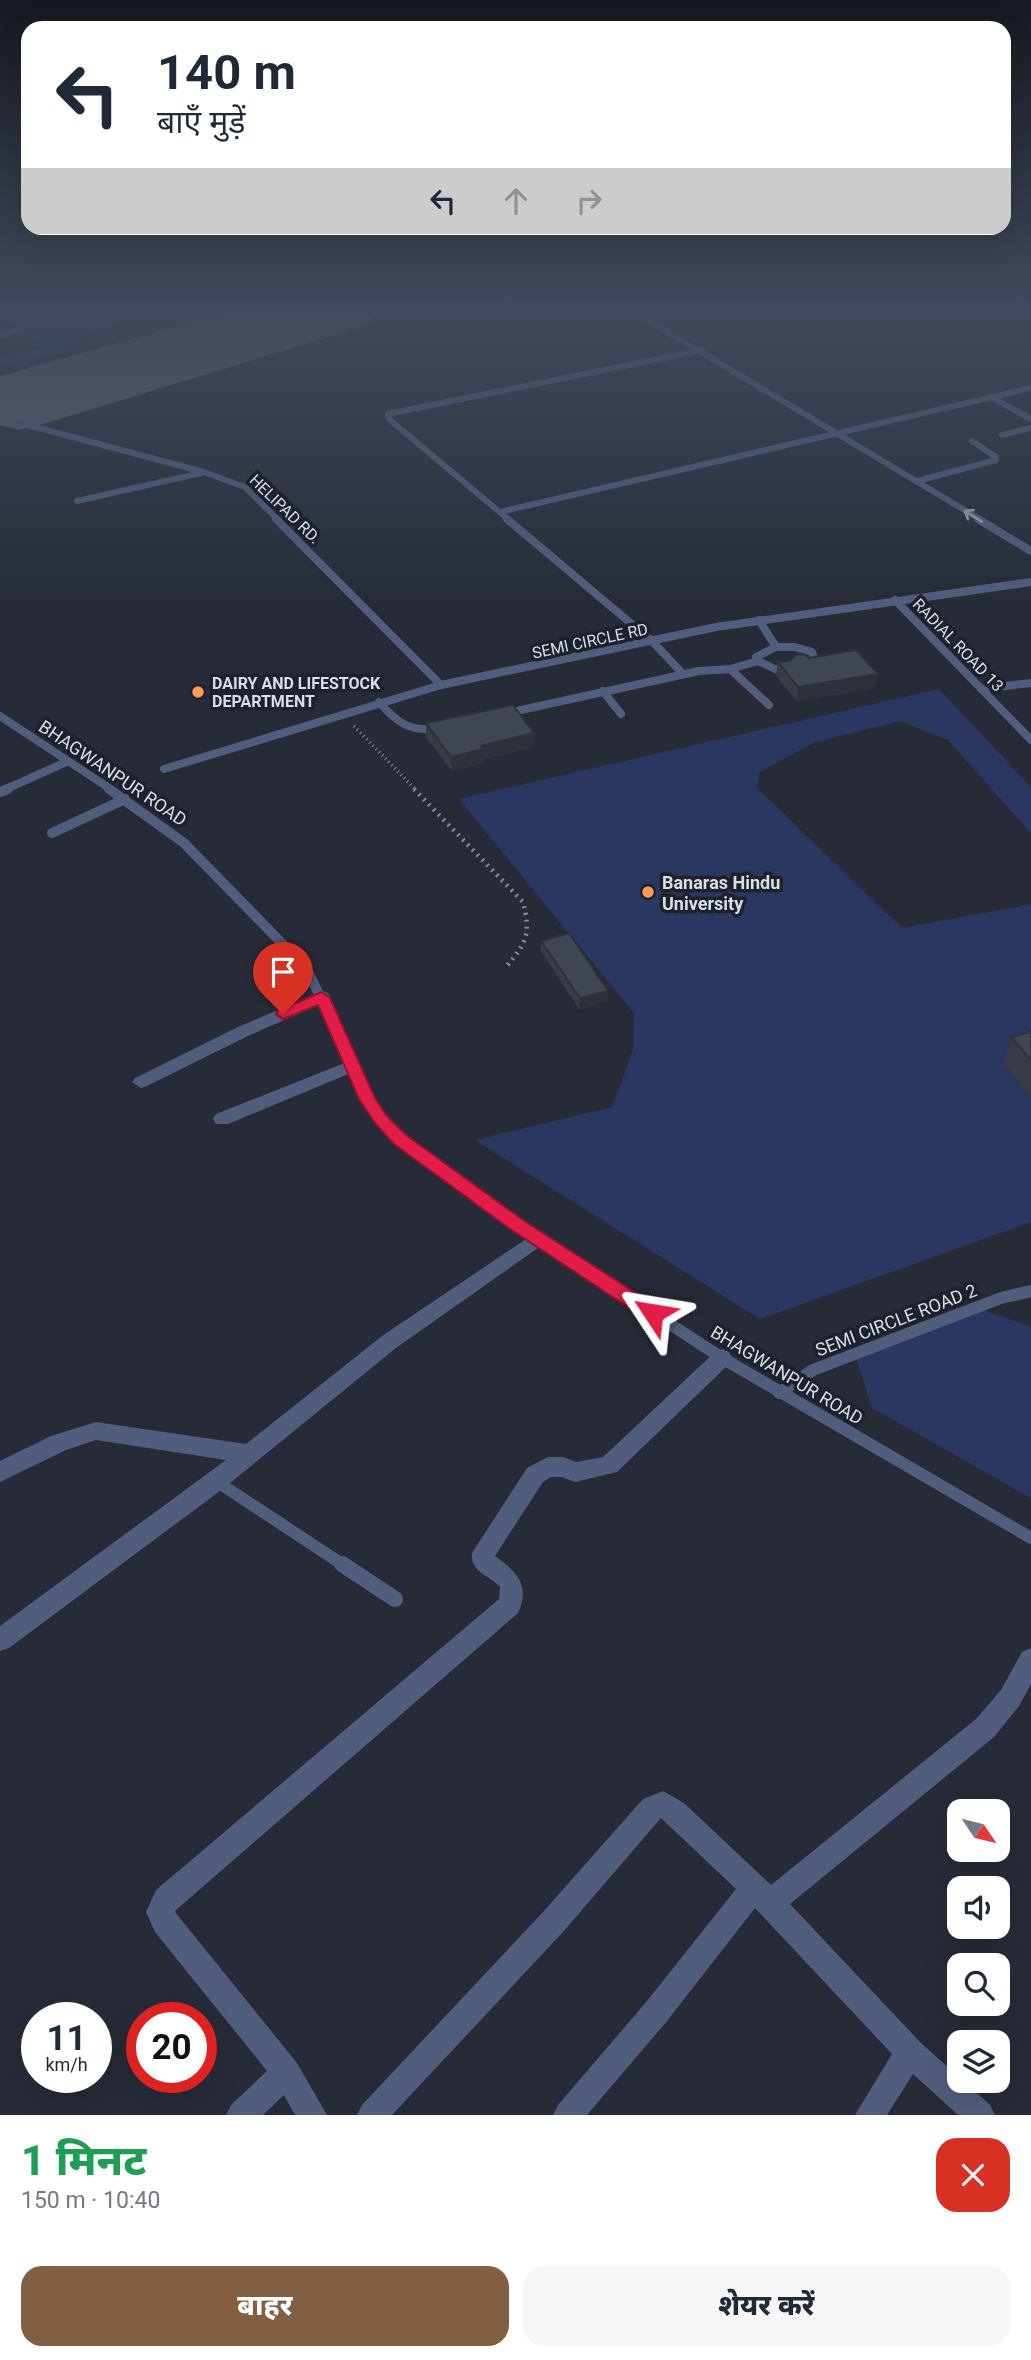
<!DOCTYPE html>
<html lang="hi">
<meta charset="utf-8">
<style>
:root{--surface:#fff;--page:#f6f6f7;--text:#1f2937;--muted:#747a83;--accent:#825e43}
body{margin:0;font-family:Roboto,"Noto Sans Devanagari",sans-serif;background:var(--page);color:var(--text);height:100vh;display:flex;flex-direction:column;font-size:26px;white-space:nowrap}
*{box-sizing:border-box;margin:0}
p{font-size:23px;color:var(--muted)}
.icon{flex:none;width:38px;height:38px;fill:none;stroke:currentColor;stroke-width:2;stroke-linecap:round;stroke-linejoin:round}
.map{position:relative;height:2115px;overflow:hidden}
.details{display:flex;flex-direction:column;background:var(--surface);flex:1}
.details>*{flex:none}
.guide{position:absolute;left:21px;top:21px;width:990px;height:214px;border-radius:21px;box-shadow:0 7px 28px #0002;background:#fff;color:var(--text);overflow:hidden}
.needle{width:46px;rotate:125deg}
.buttons{position:absolute;left:947px;top:1799px;display:grid;gap:14px}
.buttons a{display:grid;place-items:center;width:63px;height:63px;border-radius:14px;background:var(--surface);box-shadow:0 7px 28px #0002;font-size:35px}
.speed{position:absolute;left:21px;top:2002px;display:flex;gap:14px;font-size:35px;font-weight:700;text-align:center}
.speed>*{display:grid;place-content:center;width:91px;height:91px;border-radius:50%;background:var(--surface);box-shadow:0 7px 28px #0002;line-height:1}
.speed small{font-size:18px;font-weight:400}
.speed .limit{border:10px solid #d22;background:#fff;color:#111}
.pin{position:absolute;display:grid;place-items:center;width:60px;height:60px;color:#fff;margin:-72px -30px;border-radius:50% 50% 50% 0;rotate:-45deg;box-shadow:0 0 7px #0007}
.pin .icon{rotate:45deg}
.me{position:absolute;width:77px;margin:-38px;rotate:303deg;stroke-linejoin:round;filter:drop-shadow(0 0 5px #0008)}
.turn{display:flex;align-items:center;gap:24px;height:147px;padding:0 21px;font-size:32px}
.turn .icon{width:91px;height:91px;stroke-width:2.5}
.turn b{display:block;font-size:49px;line-height:60px}
.lanes{display:flex;align-items:center;height:66px;padding:0 21px;background:#0003;justify-content:center;gap:35px;direction:ltr}
.lanes .off{opacity:.35}
.round{display:grid;place-items:center;flex:none;width:74px;height:74px;border-radius:21px;background:var(--page)}
.summary{display:flex;align-items:center;justify-content:space-between;height:119px;padding:0 21px}
h1{font-size:42px;font-weight:800;line-height:52px;color:#1e9e55}
.primary-button{display:flex;gap:14px;margin-top:auto;padding:14px 21px}
.primary-button a{flex:1;height:80px;border-radius:21px;background:var(--accent);color:#fff;font-size:28px;font-weight:800;line-height:80px;text-align:center}
.primary-button a+a{background:var(--page);color:var(--text)}
.map>svg:first-child{display:block}
.green{fill:#2a3861}
.lines{fill:none;stroke-linecap:round;stroke-linejoin:round}
.runway{fill:#5c616c;fill-rule:evenodd}
.path-far1{stroke:#878c96;stroke-width:3.5;stroke-dasharray:1 3.5;stroke-linecap:butt}
.path{stroke:#878c96;stroke-width:4.5;stroke-dasharray:2 5;stroke-linecap:butt}
.service-far4{stroke:#515d7c;stroke-width:6}
.service-far3{stroke:#515d7c;stroke-width:8}
.service-far2{stroke:#515d7c;stroke-width:10}
.service-far1{stroke:#515d7c;stroke-width:12}
.service{stroke:#515d7c;stroke-width:16}
.minor{fill:#515d7c;fill-rule:evenodd}
.wall{fill:#383c47}
.shaded-wall{fill:#2e313a}
.building{fill:#414653;stroke:#2e313a;stroke-width:2}
.oneway{stroke:#9ca4b6}
.route{fill:#e11d48;stroke:#92132f;stroke-width:2}
.poi-dot{fill:#fb9e51;stroke:#1d212d;stroke-width:2.5}
.labels{text-anchor:middle;dominant-baseline:central;stroke-width:7;stroke-linejoin:round;paint-order:stroke}
.far-street-label{font-size:16px;fill:#dadee6;stroke:#1d212d}
.far-poi-label{font-size:16px;font-weight:bold;fill:#dadee6;stroke:#1d212d;text-anchor:start}
.street-label{font-size:18px;fill:#dadee6;stroke:#1d212d}
.poi-label{font-size:18px;font-weight:bold;fill:#dadee6;stroke:#1d212d;text-anchor:start}
</style>
<div class="map">
<svg width="1031" height="2115" viewBox="0 0 1031 2115">
<rect width="100%" height="100%" fill="#262b37"/>
<!-- green -->
<path class="green" d="M133 307H163L120 320 54 352 0 365V358L45 348 5 319 40 312 90 320Z
M939 689 1031 787V833L948 740 900 721 815 742 760 772 757 788 902 928 1031 904V1222L760 1319 475 1140 612 1107 633 1050 634 1013 459 799Z
M970 1305 1031 1327V1498L872 1408 856 1358Z"/>
<g class="lines">
<!-- runway -->
<path class="runway" d="M245 307H381L368 325 53 421 19 430 0 425V376Z"/>
<!-- path-far1 -->
<path class="path-far1" d="M354 726 416 790"/>
<!-- path -->
<path class="path" d="M414 789 523 902C531 934 527 942 506 967"/>
<!-- service-far4 -->
<path class="service-far4" d="M626 307 981 520
M991 397 1031 419
M20 423 204 472 245 487 278 520
M1002 435 1031 428
M917 481 996 460V457L972 441
M77 501 201 473
M500 512 1031 388
M509 520 389 419 388 414 702 350"/>
<!-- service-far3 -->
<path class="service-far3" d="M276 519 441 685
M507 519 653 642 683 674
M978 519 1031 551
M895 600 1031 740
M759 620 776 647 756 657 758 661 730 669 769 705
M776 647H795L812 652 814 659 807 665
M758 661 775 669H786
M981 689 1031 683
M603 691 621 714
M379 702C397 723 411 733 440 728
M503 714 699 671 730 669
M0 716 112 790
M164 769 441 685 716 627 1031 582
M4 790 66 762"/>
<!-- service-far2 -->
<path class="service-far2" d="M109 789 184 843 307 969 368 1099 380 1119 393 1132
M0 792 8 789
M52 833 125 799"/>
<!-- service-far1 -->
<path class="service-far1" d="M392 1131 517 1224 722 1358 1031 1538
M779 1393 813 1370 1001 1298 1031 1291
M216 1481 345 1566"/>
<!-- service -->
<path class="service" d="M342 1564 395 1599"/>
<!-- minor -->
<path class="minor" d="M19 327 24 330 22 332 0 338V332Z
M322 991 328 993 330 997 328 1001 250 1035 147 1086 141 1088 132 1082 135 1078 238 1027Z
M352 1060 361 1066 358 1070 228 1124H216L213 1119 216 1114Z
M538 1231 545 1233 548 1238 545 1243 396 1348 224 1488 9 1648 0 1651V1626L226 1460 96 1440 66 1450 0 1482V1461L51 1436 96 1422 246 1444 382 1336Z
M722 1349 729 1352 732 1358 729 1364 617 1472 575 1482 562 1477H551L543 1482 495 1556C516 1571 531 1585 518 1613L176 1910 175 1912 297 2063 327 2115H295L284 2095 263 2115H226L231 2105 267 2071 155 1932 146 1912 156 1890 499 1599 500 1587C489 1575 470 1572 472 1553L527 1468 548 1457H563L576 1462 603 1457 715 1352Z
M1031 1648V1684L1019 1706 994 1737 790 1904 920 2042 959 2077V2081H964L990 2105 995 2115H958L913 2074 887 2115H855L892 2054 755 1908 667 2021 587 2115H553L558 2105 647 2001 736 1889 661 1818 563 1932 392 2115H357L362 2105 543 1912 643 1799 663 1791 684 1803 771 1885 976 1719 1001 1690 1022 1652Z"/>
</g>
<!-- wall -->
<path class="wall" d="M809 658 878 674 875 688 797 701 776 676 778 662 790 661Z
M426 723 534 747 484 759V763L452 771 426 737Z
M541 941 608 991V1001L579 1009 541 951Z
M1031 1032V1097L1004 1064 1011 1037Z"/>
<!-- shaded-wall -->
<path class="shaded-wall" d="M878 674 875 688 797 701 798 687Z
M534 733V747L484 759V763L452 771 451 757 481 746Z
M608 991V1001L579 1009 580 998Z"/>
<!-- building -->
<path class="building" d="M856 650 878 674 798 687 778 662 790 661 796 655 803 654 809 658Z
M513 705 534 733 481 746 484 749 451 757 426 723Z
M569 933 608 991 580 998 541 941Z
M1031 1032V1060L1011 1037Z"/>
<!-- one-way arrows -->
<defs><path id="oneway-shaft" d="M-6 0H5M1.5-3L5.5 0L1.5 3" fill="none" stroke-width="1.6" stroke-linecap="round" stroke-linejoin="round" transform="scale(1.75)"/></defs>
<use class="oneway" href="#oneway-shaft" transform="translate(973 516) rotate(-148)"/>
<!-- sky -->
<linearGradient id="sky" x2="0" y2="1"><stop stop-color="#15181e"/><stop offset="0.51" stop-color="#414a5e"/><stop offset="1" stop-color="#414a5e" stop-opacity="0"/></linearGradient>
<rect width="1031" height="603" fill="url(#sky)"/>
<!-- route -->
<path class="route" d="M322 992 330 998 375 1098 386 1115 406 1135 523 1220 659 1308 662 1313 659 1319 653 1321 646 1319 510 1229 394 1144 375 1123 359 1099 318 1005 283 1019 276 1014 278 1010Z"/>
<!-- markers -->
<g class="poi-dot">
<circle cx="198" cy="692" r="7"/>
<circle cx="648" cy="892" r="7"/>
</g>
<g class="labels">
<!-- far-street labels -->
<g class="far-street-label">
<text transform="translate(285 509) rotate(44)">HELIPAD RD.</text>
<text transform="translate(590 641) rotate(-12)">SEMI CIRCLE RD</text>
<text transform="translate(958 645) rotate(46)">RADIAL ROAD 13</text>
</g>
<!-- far-poi labels -->
<g class="far-poi-label">
<text x="212" y="683">DAIRY AND LIFESTOCK<tspan x="212" dy="18">DEPARTMENT</tspan></text>
</g>
<!-- street labels -->
<g class="street-label">
<text transform="translate(113 773) rotate(34)">BHAGWANPUR ROAD</text>
<text transform="translate(896 1320) rotate(-21)">SEMI CIRCLE ROAD 2</text>
<text transform="translate(787 1375) rotate(31)">BHAGWANPUR ROAD</text>
</g>
<!-- poi labels -->
<g class="poi-label">
<text x="662" y="882">Banaras Hindu<tspan x="662" dy="21">University</tspan></text>
</g>
</g>
</svg>
<div class="buttons">
<a><svg class="needle" viewBox="-14 -14 28 28"><path d="M0-13l5 13h-10z" fill="#e53935"/><path d="M0 13l5-13h-10z" fill="#747a83"/></svg></a>
<a><svg class="icon" aria-label="sound" viewBox="0 0 24 24"><path d="M4 9h4l5-4v14l-5-4H4zM17 9q2 3 0 6"/></svg></a>
<a><svg class="icon" aria-label="search" viewBox="0 0 24 24"><circle cx="10" cy="10" r="6"/><path d="M15 15l6 6"/></svg></a>
<a><svg class="icon" aria-label="layers" viewBox="0 0 24 24"><path d="M12 4l9 5-9 5-9-5zM3 14l9 5 9-5"/></svg></a>
</div>
<div class="speed"><div>11<small>km/h</small></div><div class="limit">20</div></div>
<div class="pin" style="left:283px;top:1014px;background:#d93025"><svg class="icon" aria-label="arrive" viewBox="0 0 24 24"><path d="M6 21V4h12l-3 4 3 4H6"/></svg></div>
<svg class="me" style="left:653px;top:1313px" viewBox="-20 -20 40 40"><path d="M0-17L14 15 0 8-14 15z" fill="#e11d48" stroke="#fff" stroke-width="4"/></svg>
<div class="guide">
<div class="turn"><svg class="icon" aria-label="left" viewBox="0 0 24 24"><path d="M17 20v-9H6M10 6l-5 5 5 5"/></svg><div><b>140 m</b>बाएँ मुड़ें</div></div>
<div class="lanes"><svg class="icon" aria-label="left" viewBox="0 0 24 24"><path d="M17 20v-9H6M10 6l-5 5 5 5"/></svg><svg class="icon off" aria-label="ahead" viewBox="0 0 24 24"><path d="M12 20V5M6 11l6-6 6 6"/></svg><svg class="icon off" aria-label="right" viewBox="0 0 24 24"><path d="M7 20v-9h11M14 6l5 5-5 5"/></svg></div>
</div>
</div>
<section class="details">
<div class="summary"><div><h1>1 मिनट</h1><p>150 m · 10:40</p></div><a class="round" style="background:#d93025;color:#fff"><svg class="icon" aria-label="close" viewBox="0 0 24 24"><path d="M6 6l12 12M18 6L6 18"/></svg></a></div>
<div class="primary-button"><a>बाहर</a><a>शेयर करें</a></div>
</section>
